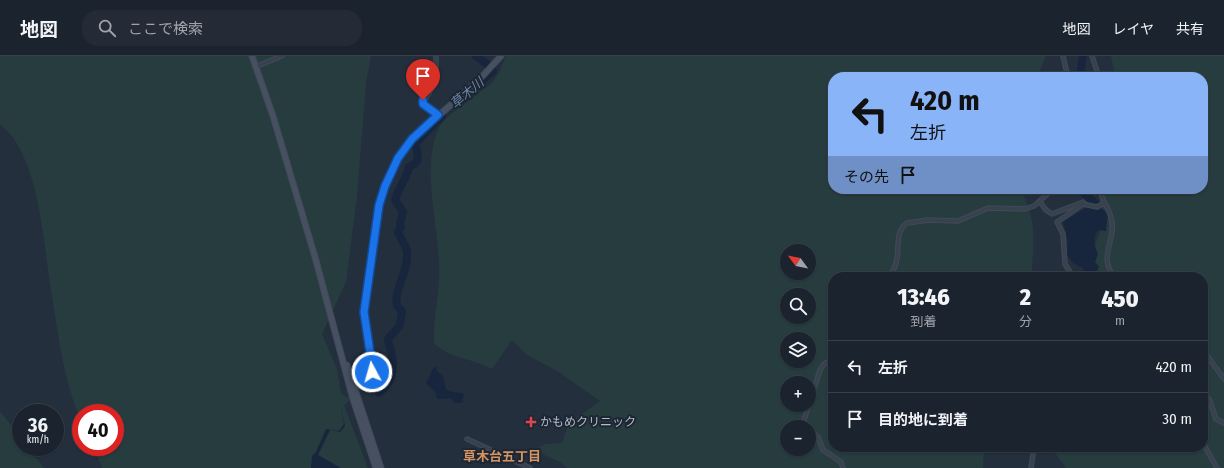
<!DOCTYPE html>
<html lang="ja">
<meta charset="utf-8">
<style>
:root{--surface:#1b232e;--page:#242b36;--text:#f1f3f6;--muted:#a0a4aa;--line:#39404a}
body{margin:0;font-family:"Fira Sans Condensed","Noto Sans JP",sans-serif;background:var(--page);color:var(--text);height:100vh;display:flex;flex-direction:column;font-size:15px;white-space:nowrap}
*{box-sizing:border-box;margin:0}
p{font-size:13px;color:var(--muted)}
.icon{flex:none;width:22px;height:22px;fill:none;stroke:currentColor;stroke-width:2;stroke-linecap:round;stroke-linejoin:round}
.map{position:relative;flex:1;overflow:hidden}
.drawer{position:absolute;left:828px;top:216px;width:380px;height:180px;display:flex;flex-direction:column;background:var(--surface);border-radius:16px;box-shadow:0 1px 3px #0004,0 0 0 1px var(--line)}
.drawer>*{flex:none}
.guide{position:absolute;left:828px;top:16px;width:380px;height:122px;border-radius:16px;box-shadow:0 1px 3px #0004,0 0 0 1px var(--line);background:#8ab4f8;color:#111;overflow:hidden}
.needle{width:26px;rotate:302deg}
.controls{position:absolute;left:780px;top:188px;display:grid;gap:8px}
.controls a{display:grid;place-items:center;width:36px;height:36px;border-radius:50%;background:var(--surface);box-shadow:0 1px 3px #0004,0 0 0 1px var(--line);font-size:20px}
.speed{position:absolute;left:12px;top:348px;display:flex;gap:8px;font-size:20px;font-weight:700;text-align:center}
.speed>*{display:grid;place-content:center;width:52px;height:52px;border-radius:50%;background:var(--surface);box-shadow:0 1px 3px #0004,0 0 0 1px var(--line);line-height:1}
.speed small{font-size:10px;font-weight:400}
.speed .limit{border:6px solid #d22;background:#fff;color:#111}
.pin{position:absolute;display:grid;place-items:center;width:34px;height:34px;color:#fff;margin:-41px -17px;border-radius:50% 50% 50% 0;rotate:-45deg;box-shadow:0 0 4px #0007}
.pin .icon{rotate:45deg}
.me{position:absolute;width:44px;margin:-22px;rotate:354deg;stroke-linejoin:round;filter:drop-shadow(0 0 3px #0008)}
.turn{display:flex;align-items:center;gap:14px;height:84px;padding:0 16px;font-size:18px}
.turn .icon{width:52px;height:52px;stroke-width:2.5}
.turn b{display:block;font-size:28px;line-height:34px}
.then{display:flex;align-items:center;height:38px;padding:0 16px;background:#0003;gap:8px;font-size:15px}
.eta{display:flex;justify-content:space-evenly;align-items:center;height:68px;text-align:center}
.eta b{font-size:24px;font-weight:800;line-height:28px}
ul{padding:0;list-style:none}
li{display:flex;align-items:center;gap:12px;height:52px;padding:0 16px;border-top:1px solid var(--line)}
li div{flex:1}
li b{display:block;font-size:15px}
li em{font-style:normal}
header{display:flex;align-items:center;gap:24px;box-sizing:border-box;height:56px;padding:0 20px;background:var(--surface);border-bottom:1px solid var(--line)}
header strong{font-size:19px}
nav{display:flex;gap:22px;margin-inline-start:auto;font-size:14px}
.search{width:280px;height:36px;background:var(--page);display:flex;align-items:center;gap:10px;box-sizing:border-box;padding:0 14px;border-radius:16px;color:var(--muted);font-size:15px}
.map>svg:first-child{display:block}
.green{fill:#263c3f;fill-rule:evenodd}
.water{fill:#17263c}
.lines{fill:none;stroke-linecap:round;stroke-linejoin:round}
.river{stroke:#17263c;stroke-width:8}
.street-casing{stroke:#414a57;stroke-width:5.5}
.secondary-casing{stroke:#414a57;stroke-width:7}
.street{stroke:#38414e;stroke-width:3.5}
.secondary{stroke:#465061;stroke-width:5}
.route-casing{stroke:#114b97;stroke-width:10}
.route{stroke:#1a73e8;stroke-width:7}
.health-dot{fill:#e0444e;stroke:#1d2633;stroke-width:1.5}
.labels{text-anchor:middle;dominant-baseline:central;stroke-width:4;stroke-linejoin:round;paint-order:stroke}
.poi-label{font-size:12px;fill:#b4bcc9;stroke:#1d2633;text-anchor:start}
.water-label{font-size:13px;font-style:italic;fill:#6d86a8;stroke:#1d2633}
.neighbourhood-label{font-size:13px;font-weight:bold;fill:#d59563;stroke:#1d2633}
</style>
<header>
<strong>地図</strong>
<div class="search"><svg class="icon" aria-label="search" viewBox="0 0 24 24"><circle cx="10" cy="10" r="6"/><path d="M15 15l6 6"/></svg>ここで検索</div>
<nav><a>地図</a><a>レイヤ</a><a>共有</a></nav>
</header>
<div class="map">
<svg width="1224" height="412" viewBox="0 0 1224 412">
<rect width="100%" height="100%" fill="#242f3e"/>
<!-- green -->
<path class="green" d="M0 0H371L366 27 357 140 346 226 322 278 337 313 341 337 350 343 344 349 368 412H102L94 391H115V357H81V364C63 325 57 270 50 227 43 182 38 97 0 68Z
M506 0H1046L1037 21H833V133H1019C1038 159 1034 191 1031 221H833V391H984L983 412H567C560 402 543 403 538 392L545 388 562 387 569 367 600 345 557 315 527 299 512 284 492 313C474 303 448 302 434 287 433 266 438 245 439 224 442 178 419 114 439 72 446 57 482 38 494 24 499 18 503 7 506 0ZM787 195H809V217H787ZM787 239H809V261H787ZM787 283H809V305H787ZM787 327H809V349H787ZM787 371H809V393H787Z
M1111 0H1224V412H1066L1051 391H1203V221H1083L1101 173 1105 133H1203V21H1113L1114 14Z
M0 355 21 382V391H27L44 412H0Z"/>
<!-- water -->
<path class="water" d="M1089 150 1102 153 1108 157 1106 175 1098 174C1092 182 1094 190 1098 198L1095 206 1099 211 1097 215 1099 221H1083L1085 218 1083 212 1073 207 1067 199 1068 185 1063 166Z
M434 311H436L437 315 443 320 446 333C453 338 459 335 464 338L462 347H456L450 342 437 343 436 337 426 327Z
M340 347 345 370 340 376 330 374 318 399 341 412H311L312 400 316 396 326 373 339 375 344 368Z"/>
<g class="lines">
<!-- river -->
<path class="river" d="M476 0 488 9
M1080 21 1083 0
M474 31 493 15
M1079 133 1096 148 1097 159
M379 337C391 328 395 313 392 299 391 293 388 289 388 283L400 269 402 255 397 250C393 234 409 216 407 196 406 188 400 183 398 176L401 171 400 167 403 156 395 144C398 132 407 122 409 111 424 105 415 97 416 87L442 60"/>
<!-- street casing -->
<g class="street-casing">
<path id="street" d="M436 0V25L423 47 438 59
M1063 0 1068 21
M1092 0 1099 21
M255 11 282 0
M1100 133C1101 145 1111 154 1112 166 1115 187 1098 200 1114 221
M1040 146 1046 154 1052 158 1083 146
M888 221C906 203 890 179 907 167L928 164 958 165 988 152 1025 153 1034 150 1053 133
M1073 221 1065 208 1063 178 1057 166 1083 148 1097 151 1104 147
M1203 294 1224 323
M1203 336 1210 345 1216 363 1224 367
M806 371 804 364 820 314 824 308 833 303
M809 373 818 381 823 394 841 406 843 412
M467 383 530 412
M1203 387 1217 412
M1031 412 1034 391"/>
</g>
<!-- secondary casing -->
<g class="secondary-casing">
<path id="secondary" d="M252 0 273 60 315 201 353 343 376 412
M347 309 381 412
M349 328C360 326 371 323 373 311L364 256 379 149 393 112 403 94 412 83 479 24 501 0"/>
</g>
<!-- street -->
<use href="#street" class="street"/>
<!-- secondary -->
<use href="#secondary" class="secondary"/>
</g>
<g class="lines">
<!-- route casing -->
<g class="route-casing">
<path id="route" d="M372 316V310L364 256 379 149 385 130 398 102 412 83 438 59 423 48V44"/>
</g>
<!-- route -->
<use href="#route" class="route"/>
</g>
<!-- markers -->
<path class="health-dot" d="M529 360h4v4h4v4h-4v4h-4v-4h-4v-4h4z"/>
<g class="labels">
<!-- poi labels -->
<g class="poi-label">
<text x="540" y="366">かもめクリニック</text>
</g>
<!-- water labels -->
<g class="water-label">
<text transform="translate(467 37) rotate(-40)">草木川</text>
</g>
<!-- neighbourhood labels -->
<g class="neighbourhood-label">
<text x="502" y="400">草木台五丁目</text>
</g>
</g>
</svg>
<div class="controls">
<a><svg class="needle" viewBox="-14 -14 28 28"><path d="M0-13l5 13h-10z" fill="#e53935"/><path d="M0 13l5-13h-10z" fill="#a0a4aa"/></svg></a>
<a><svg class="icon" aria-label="search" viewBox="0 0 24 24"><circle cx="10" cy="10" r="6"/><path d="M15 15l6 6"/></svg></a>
<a><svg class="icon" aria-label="layers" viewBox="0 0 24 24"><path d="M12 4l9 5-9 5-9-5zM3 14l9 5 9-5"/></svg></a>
<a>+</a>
<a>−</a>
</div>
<div class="speed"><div>36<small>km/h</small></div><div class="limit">40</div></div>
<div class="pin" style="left:423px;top:44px;background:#d93025"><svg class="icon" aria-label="arrive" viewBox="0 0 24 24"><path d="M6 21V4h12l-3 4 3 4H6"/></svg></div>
<svg class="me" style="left:372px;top:316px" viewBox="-20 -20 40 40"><circle r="17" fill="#1a73e8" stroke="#fff" stroke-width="3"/><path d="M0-11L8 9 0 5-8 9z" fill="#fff"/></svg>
<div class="guide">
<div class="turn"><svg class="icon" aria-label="left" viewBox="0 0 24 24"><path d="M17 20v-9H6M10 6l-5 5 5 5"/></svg><div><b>420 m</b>左折</div></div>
<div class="then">その先<svg class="icon" aria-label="arrive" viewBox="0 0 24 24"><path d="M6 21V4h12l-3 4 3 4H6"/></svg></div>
</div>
<section class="drawer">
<div class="eta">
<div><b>13:46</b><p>到着</p></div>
<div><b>2</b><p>分</p></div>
<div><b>450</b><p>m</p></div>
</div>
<ul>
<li><svg class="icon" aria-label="left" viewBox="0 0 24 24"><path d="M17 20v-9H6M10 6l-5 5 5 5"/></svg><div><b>左折</b></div><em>420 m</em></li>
<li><svg class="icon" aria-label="arrive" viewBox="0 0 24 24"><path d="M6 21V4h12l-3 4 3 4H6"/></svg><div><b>目的地に到着</b></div><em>30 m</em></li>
</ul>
</section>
</div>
